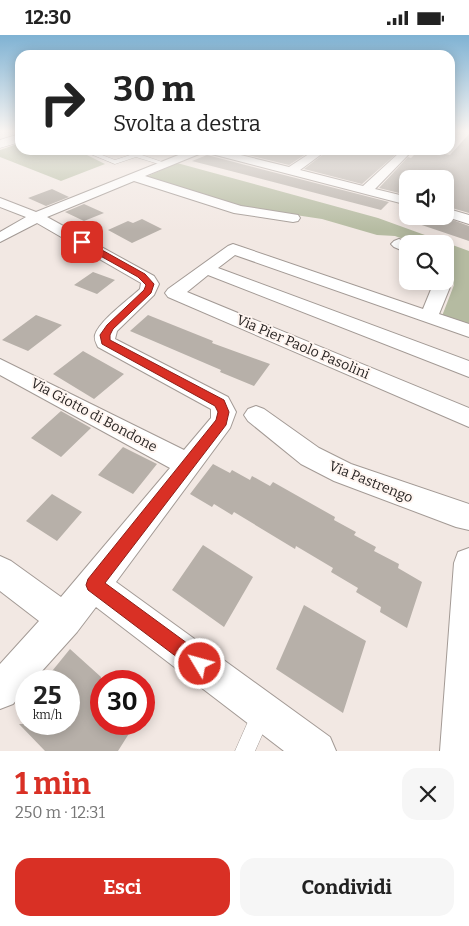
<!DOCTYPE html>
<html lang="it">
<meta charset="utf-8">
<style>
:root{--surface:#fff;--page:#f6f6f6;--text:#222;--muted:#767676;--accent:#d93025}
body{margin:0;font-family:Bitter,serif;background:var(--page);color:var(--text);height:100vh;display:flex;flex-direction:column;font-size:19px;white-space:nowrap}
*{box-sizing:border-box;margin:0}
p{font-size:16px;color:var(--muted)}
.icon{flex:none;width:28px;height:28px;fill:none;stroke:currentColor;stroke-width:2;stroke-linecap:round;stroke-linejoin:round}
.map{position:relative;height:716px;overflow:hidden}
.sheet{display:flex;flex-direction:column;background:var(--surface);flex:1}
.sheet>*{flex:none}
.hud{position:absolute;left:15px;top:15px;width:440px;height:105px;border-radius:15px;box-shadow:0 2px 12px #0003;background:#fff;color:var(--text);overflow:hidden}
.tools{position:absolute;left:399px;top:135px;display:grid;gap:10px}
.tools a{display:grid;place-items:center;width:55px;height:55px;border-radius:10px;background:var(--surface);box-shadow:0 2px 12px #0003;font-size:25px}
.speed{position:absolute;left:15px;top:635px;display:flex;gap:10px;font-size:25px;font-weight:700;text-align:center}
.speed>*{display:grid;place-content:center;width:65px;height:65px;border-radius:50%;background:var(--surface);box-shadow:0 2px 12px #0003;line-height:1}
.speed small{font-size:12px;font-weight:400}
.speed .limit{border:8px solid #d22;background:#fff;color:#111}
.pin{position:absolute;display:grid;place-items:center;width:42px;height:42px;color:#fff;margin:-21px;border-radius:10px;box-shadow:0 2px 8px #0006}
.me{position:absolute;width:55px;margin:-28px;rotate:307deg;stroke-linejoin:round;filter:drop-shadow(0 0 4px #0008)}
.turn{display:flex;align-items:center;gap:18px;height:105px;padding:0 15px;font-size:22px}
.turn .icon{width:65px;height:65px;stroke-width:2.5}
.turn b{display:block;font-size:35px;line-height:42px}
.round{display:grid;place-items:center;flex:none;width:52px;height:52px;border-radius:15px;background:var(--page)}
.headline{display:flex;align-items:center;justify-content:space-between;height:85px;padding:0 15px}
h1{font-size:30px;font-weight:700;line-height:38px;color:var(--accent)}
.button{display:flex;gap:10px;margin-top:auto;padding:10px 15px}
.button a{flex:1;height:58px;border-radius:15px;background:var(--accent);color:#fff;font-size:20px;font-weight:700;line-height:58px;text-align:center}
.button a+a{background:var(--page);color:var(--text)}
.status{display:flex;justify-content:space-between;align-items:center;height:35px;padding:0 25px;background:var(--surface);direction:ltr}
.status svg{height:14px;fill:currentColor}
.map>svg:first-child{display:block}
.green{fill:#b5bba1}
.building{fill:#b7b0a9}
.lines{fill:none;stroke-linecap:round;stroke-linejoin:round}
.lane-casing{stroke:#a39a95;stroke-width:1}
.street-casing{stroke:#a39a95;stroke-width:2}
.secondary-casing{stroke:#a39a95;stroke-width:1}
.lane{fill:#fff;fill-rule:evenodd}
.street{fill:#fff;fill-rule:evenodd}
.secondary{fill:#fff;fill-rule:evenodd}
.route{fill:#d93025;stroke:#8d1f18}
.labels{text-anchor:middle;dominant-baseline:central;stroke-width:4;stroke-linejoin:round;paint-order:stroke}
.street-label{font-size:14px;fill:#2a2625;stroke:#fff5f0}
</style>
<div class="status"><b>12:30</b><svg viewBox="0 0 49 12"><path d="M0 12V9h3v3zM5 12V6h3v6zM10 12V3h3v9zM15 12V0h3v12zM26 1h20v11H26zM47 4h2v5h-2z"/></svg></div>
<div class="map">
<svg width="469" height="716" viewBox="0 0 469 716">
<rect width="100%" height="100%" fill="#f2e8e3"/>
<!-- green -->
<path class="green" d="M20 108V115H77L105 129 61 146 0 122V115Z
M177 128 378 183 469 216V290L442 281 454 250 445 231V209H417L395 201 377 200 322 184 243 172 146 142Z"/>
<!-- building -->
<path class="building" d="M469 99V178L445 171V144H408V149L399 158 379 153 408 122 411 123 419 115 450 120Z
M228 115H312L289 130Z
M329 115H373L395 120 362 149 304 134Z
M207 120 389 167 381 175 192 126Z
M52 154 69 162 46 171 28 163Z
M84 169 104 178 84 186 65 177Z
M405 181H442L469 191V206L404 184Z
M142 184 162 194 132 208 108 195 128 186 133 188Z
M93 237 115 245 97 259 74 250Z
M36 280 62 290 28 316 2 305Z
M148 280 213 306 212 308 270 329 254 351 220 337 221 335 130 296Z
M83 316 124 339 94 364 53 339Z
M61 376 91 393 61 422 31 403Z
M123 412 157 429 133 459 98 440Z
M213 429 230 438 232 435 250 445 252 441 270 451 273 447 335 482 334 485 356 497 354 500 376 512 374 516 399 529 398 533 422 547 407 593 380 577 381 572 356 557 358 553 331 537 333 533 296 511 295 514 234 477 232 480 214 469 212 472 190 459Z
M52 459 82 477 57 506 26 486Z
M203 510 253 542 224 592 172 555Z
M304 570 366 606 343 678 276 634Z
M70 614 101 642V689H135L118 716H45L19 689H69V646H44Z"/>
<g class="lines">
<!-- lane casing -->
<g class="lane-casing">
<path id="lane" d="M81 115H89L115 125 136 118 168 129 165 131 136 122 115 129Z
M261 670 268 673 271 680 255 716H235L254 673Z"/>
</g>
<!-- street casing -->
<g class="street-casing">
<path id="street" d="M191 115H220L289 132 315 115H327L300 135 363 151 399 118H407L408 120 375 154 408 162V170L204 117 145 141 241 171 298 180 300 183 298 186 293 187 234 178 134 146 47 182 154 241 159 249 154 260 117 296 115 304 228 362 236 377 230 393 116 547 330 702 336 716H284L96 572 77 597 33 646H26V654L13 669 0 674V629L39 586 0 556V521L11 526 61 562 170 433 0 340V324L184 415 211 383V374L98 312C96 308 94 305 95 300 99 286 128 265 140 254L141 248 37 188 0 207V197L26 182 0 172V163L36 177Z
M445 173 469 180V189L444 181Z
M399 204 411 209H408V218L394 212 391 209 394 206Z
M233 209 423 274 432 252V246H445L446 242 450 252 439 279 469 289V302L235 220 218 233 469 326V342L208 240 187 257 469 373V392L168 262 165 258 168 254 228 211Z
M256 371 264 374 319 413 351 429 469 469V495L456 492 334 446 301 429 248 386 244 380 248 374Z
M469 513V716H440L454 528 458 517Z"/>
</g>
<!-- secondary casing -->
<g class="secondary-casing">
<path id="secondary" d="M20 99V107L0 113V105Z"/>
</g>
<!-- lane -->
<use href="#lane" class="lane"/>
<!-- street -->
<use href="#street" class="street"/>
<!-- secondary -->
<use href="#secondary" class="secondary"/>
</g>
<!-- sky -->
<linearGradient id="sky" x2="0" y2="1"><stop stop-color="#7fb2d3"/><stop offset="0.49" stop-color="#f9f5f2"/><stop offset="1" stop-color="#f9f5f2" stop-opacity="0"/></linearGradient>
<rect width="469" height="196" fill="url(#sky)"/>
<!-- route -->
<path class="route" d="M79 205H84L145 239 154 249 151 258 113 294 110 300V305L224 365 229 377 226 390 105 548 206 622 209 629 206 635 200 638 194 635 88 555 86 550 88 544 216 385 218 377 215 371 102 309 100 300 107 290 144 255 146 250 138 242 79 209Z"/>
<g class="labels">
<!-- street labels -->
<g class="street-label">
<text transform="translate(303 312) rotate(23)">Via Pier Paolo Pasolini</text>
<text transform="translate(94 380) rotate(28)">Via Giotto di Bondone</text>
<text transform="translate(371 447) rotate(22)">Via Pastrengo</text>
</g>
</g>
</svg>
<div class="tools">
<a><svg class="icon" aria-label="sound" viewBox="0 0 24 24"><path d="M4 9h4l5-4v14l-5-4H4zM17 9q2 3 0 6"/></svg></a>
<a><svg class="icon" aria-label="search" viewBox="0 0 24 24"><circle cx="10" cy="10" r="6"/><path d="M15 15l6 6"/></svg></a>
</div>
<div class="speed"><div>25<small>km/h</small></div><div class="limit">30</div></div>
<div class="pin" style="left:82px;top:207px;background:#d93025"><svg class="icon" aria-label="arrive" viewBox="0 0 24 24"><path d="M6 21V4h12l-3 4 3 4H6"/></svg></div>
<svg class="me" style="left:200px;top:629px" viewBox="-20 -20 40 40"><circle r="17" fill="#d93025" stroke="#fff" stroke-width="3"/><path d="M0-11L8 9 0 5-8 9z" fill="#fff"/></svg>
<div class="hud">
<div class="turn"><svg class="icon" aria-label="right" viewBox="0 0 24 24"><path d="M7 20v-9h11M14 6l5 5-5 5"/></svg><div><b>30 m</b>Svolta a destra</div></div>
</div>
</div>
<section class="sheet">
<div class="headline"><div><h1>1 min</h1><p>250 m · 12:31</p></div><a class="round"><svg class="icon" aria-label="close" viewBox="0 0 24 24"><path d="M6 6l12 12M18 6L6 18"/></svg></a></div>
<div class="button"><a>Esci</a><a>Condividi</a></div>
</section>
